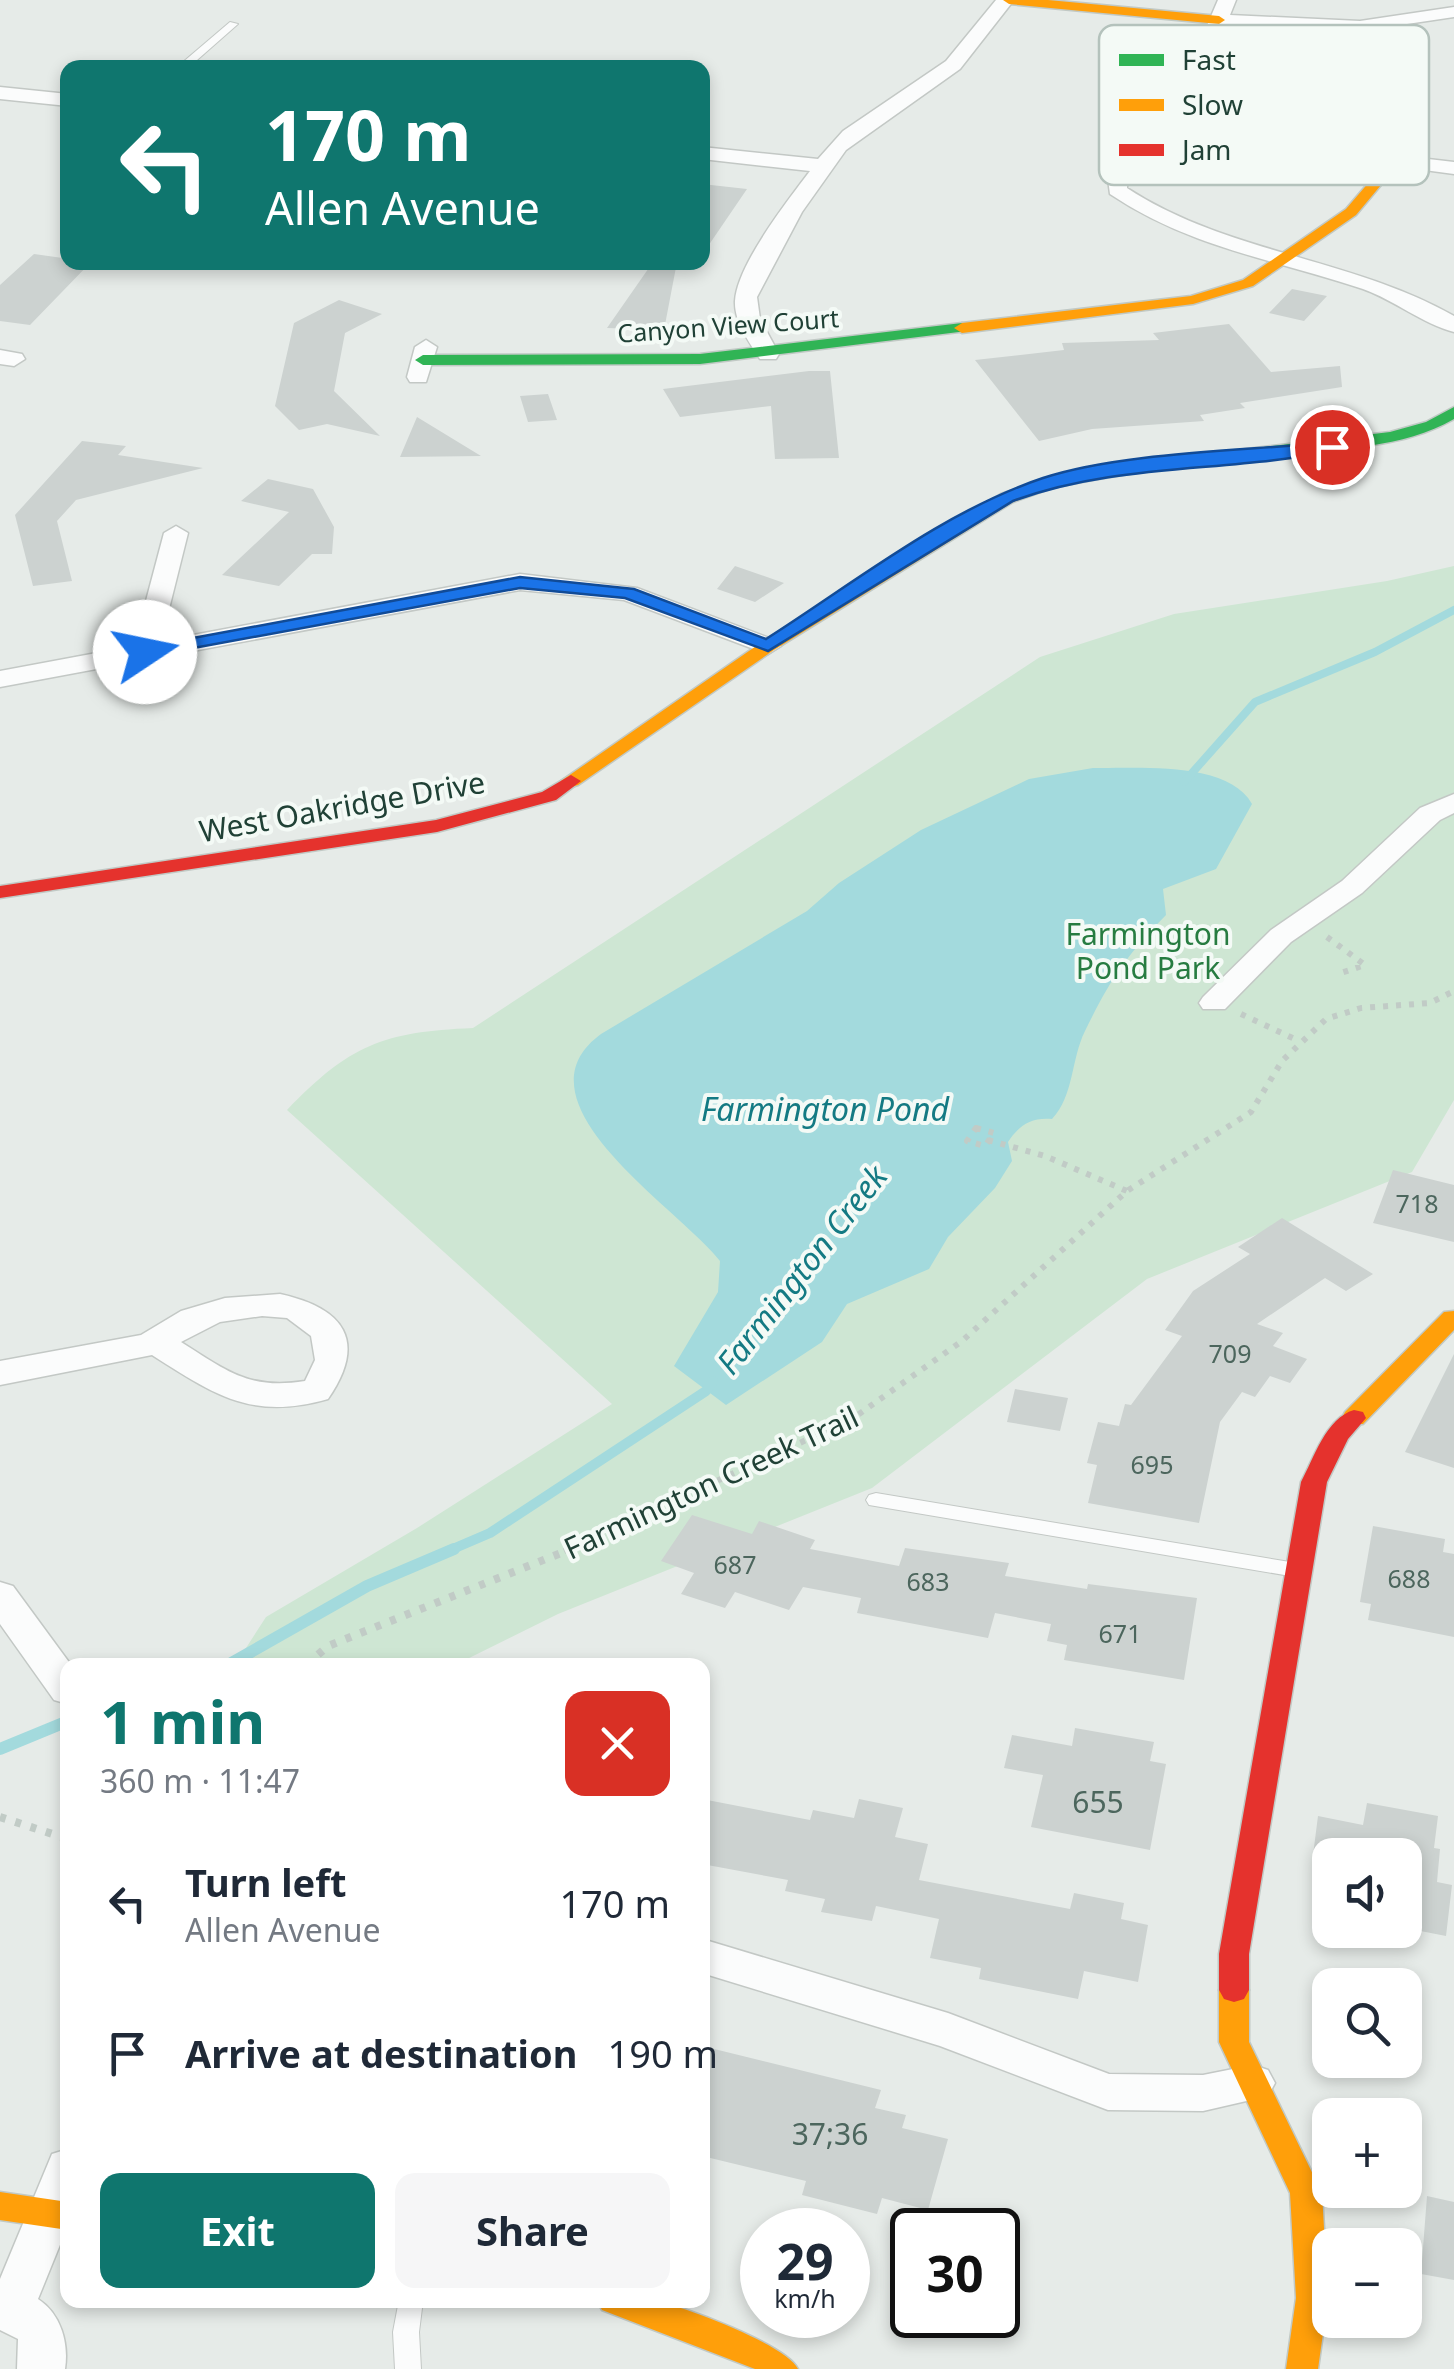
<!DOCTYPE html>
<meta charset="utf-8">
<style>
:root{--surface:#fff;--page:#f6f6f7;--text:#1f2937;--muted:#747a83;--accent:#0f766e}
body{margin:0;font-family:"Noto Sans",sans-serif;background:var(--page);color:var(--text);height:100vh;display:flex;flex-direction:column;font-size:38px;white-space:nowrap}
*{box-sizing:border-box;margin:0}
p{font-size:32px;color:var(--muted)}
.icon{flex:none;width:55px;height:55px;fill:none;stroke:currentColor;stroke-width:2;stroke-linecap:round;stroke-linejoin:round}
.map{position:relative;flex:1;overflow:hidden}
.sheet{position:absolute;left:60px;top:1658px;width:650px;height:650px;display:flex;flex-direction:column;background:var(--surface);border-radius:20px;box-shadow:0 5px 15px #0003}
.sheet>*{flex:none}
.top-card{position:absolute;left:60px;top:60px;width:650px;height:210px;border-radius:20px;box-shadow:0 5px 15px #0003;background:#0f766e;color:#fff;overflow:hidden}
.controls{position:absolute;left:1312px;top:1838px;display:grid;gap:20px}
.controls a{display:grid;place-items:center;width:110px;height:110px;border-radius:20px;background:var(--surface);box-shadow:0 5px 15px #0003;font-size:50px}
.speed{position:absolute;left:740px;top:2208px;display:flex;gap:20px;font-size:50px;font-weight:700;text-align:center}
.speed>*{display:grid;place-content:center;width:130px;height:130px;border-radius:50%;background:var(--surface);box-shadow:0 5px 15px #0003;line-height:1}
.speed small{font-size:25px;font-weight:400}
.speed .limit{border:5px solid #111;border-radius:15px;background:#fff;color:#111}
.pin{position:absolute;display:grid;place-items:center;width:85px;height:85px;color:#fff;margin:-42px;border:5px solid #fff;border-radius:50%;box-shadow:0 2px 10px #0007}
.me{position:absolute;width:110px;margin:-55px;rotate:79deg;stroke-linejoin:round;filter:drop-shadow(0 0 8px #0008)}
.turn{display:flex;align-items:center;gap:35px;height:210px;padding:0 40px;font-size:45px}
.turn .icon{width:130px;height:130px;stroke-width:2.5}
.turn b{display:block;font-size:70px;line-height:85px}
.round{display:grid;place-items:center;flex:none;width:105px;height:105px;border-radius:20px;background:var(--page)}
.summary{display:flex;align-items:center;justify-content:space-between;height:170px;padding:0 40px}
h1{font-size:60px;font-weight:700;line-height:75px;color:var(--accent)}
.action{display:flex;gap:20px;margin-top:auto;padding:20px 40px}
.action a{flex:1;height:115px;border-radius:20px;background:var(--accent);color:#fff;font-size:40px;font-weight:700;line-height:115px;text-align:center}
.action a+a{background:var(--page);color:var(--text)}
ul{padding:0;list-style:none}
li{display:flex;align-items:center;gap:30px;height:150px;padding:0 40px}
li div{flex:1}
li b{display:block;font-size:38px}
li em{font-style:normal}
.map>svg:first-child{display:block}
.green{fill:#cee6d3}
.water{fill:#a3dadd}
.lines{fill:none;stroke-linecap:round;stroke-linejoin:round}
.stream-far2{stroke:#a3dadd;stroke-width:8}
.stream-far1{stroke:#a3dadd;stroke-width:10}
.stream{stroke:#a3dadd;stroke-width:12}
.building{fill:#ccd2d0}
.lane-casing{stroke:#c3c8c5;stroke-width:2}
.street-casing{stroke:#c3c8c5;stroke-width:3}
.fast-casing{stroke:#c1c9c5;stroke-width:3}
.slow-casing{stroke:#c1c9c5;stroke-width:3}
.jam-casing{stroke:#c1c9c5;stroke-width:3}
.path-far1{stroke:#c1cbc6;stroke-width:6;stroke-dasharray:5 8;stroke-linecap:butt}
.path{stroke:#c1cbc6;stroke-width:8;stroke-dasharray:6 10;stroke-linecap:butt}
.lane{fill:#fbfcfc;fill-rule:evenodd}
.street{fill:#fbfcfc;fill-rule:evenodd}
.fast{fill:#30b455;fill-rule:evenodd}
.slow{fill:#ff9f0a;fill-rule:evenodd}
.jam{fill:#e5322d;fill-rule:evenodd}
.route{fill:#1a73e8;stroke:#114b97;stroke-width:2.5}
.labels{text-anchor:middle;dominant-baseline:central;stroke-width:8;stroke-linejoin:round;paint-order:stroke}
.far-street-label{font-size:25px;fill:#204136;stroke:#f4faf6}
.number-label{font-size:25px;fill:#4c665d}
.street-label{font-size:30px;fill:#204136;stroke:#f4faf6}
.park-label{font-size:30px;fill:#277c41;stroke:#f4faf6}
.near-number-label{font-size:30px;fill:#4c665d}
.water-label{font-size:32px;font-style:italic;fill:#147a83;stroke:#f4faf6}
.key{fill:#f4faf6;stroke:#b4c2bc;stroke-width:2.5}
.key-label{font-size:28px;fill:#204136}
</style>
<div class="map">
<svg width="1454" height="2369" viewBox="0 0 1454 2369">
<rect width="100%" height="100%" fill="#e6ebe8"/>
<!-- green -->
<path class="green" d="M1454 566V1100L1412 1172 1147 1279 872 1488 558 1614 455 1665H235L266 1617 417 1528 612 1404 287 1110C350 1045 382 1032 473 1028L1040 657 1174 614 1387 581Z"/>
<!-- water -->
<path class="water" d="M1093 768C1134 769 1228 760 1252 804L1216 869 1163 889 1166 915C1125 957 1110 980 1085 1031 1071 1059 1074 1096 1052 1119 1032 1117 1019 1125 1008 1142L1012 1161 995 1188 948 1237 929 1269 847 1304 822 1342 726 1405 674 1366 718 1292 720 1261C680 1209 508 1102 601 1034L807 911 839 883 921 830 1029 779Z"/>
<g class="lines">
<!-- stream-far2 -->
<path class="stream-far2" d="M1184 782 1255 702 1375 652 1454 610"/>
<!-- stream-far1 -->
<path class="stream-far1" d="M448 1551 490 1533 706 1391 713 1381"/>
<!-- stream -->
<path class="stream" d="M228 1665 367 1586 454 1549
M0 1749 68 1721"/>
</g>
<!-- building -->
<path class="building" d="M702 184 747 189 702 255Z
M34 254 91 262 30 325 0 321V285Z
M653 262H677L664 330 607 328Z
M1292 289 1327 296 1304 321 1269 313Z
M339 300 382 314 345 333 334 391 380 436 327 424 299 430 275 406 294 323Z
M1229 324 1271 372 1340 366 1342 387 1240 403 1245 408 1200 415 1204 421 1092 429 1039 441 975 360 1064 350 1062 343 1159 340 1153 333Z
M809 371H830L839 458 775 459 771 406 680 417 663 389Z
M548 394 557 420 528 422 520 396Z
M417 417 481 456 400 457Z
M82 441 126 446 118 455 203 468 76 500 57 521 72 581 33 586 15 515Z
M268 479 313 489 334 527 332 554H312L279 586 222 575 289 512 241 501Z
M735 566 784 583 755 602 717 589Z
M1393 1170 1454 1185V1242L1373 1223Z
M1282 1218 1373 1274 1346 1291 1325 1278 1257 1324 1283 1333 1273 1346 1307 1359 1290 1383 1270 1376 1255 1397 1242 1392 1220 1422 1199 1523 1088 1503 1097 1465 1087 1463 1098 1422 1119 1426 1125 1404 1131 1405 1182 1336 1165 1330 1193 1291 1250 1254 1238 1247Z
M1454 1354V1468L1405 1452Z
M1015 1389 1068 1398 1060 1431 1007 1422Z
M692 1515 752 1534 759 1521 815 1540 810 1549 899 1566 905 1548 1009 1563 1005 1576 1087 1589 1088 1584 1197 1598 1184 1680 1064 1660 1067 1645 1047 1641 1051 1624 995 1613 988 1638 857 1613 861 1598 803 1587 789 1610 735 1592 725 1608 681 1594 694 1573 661 1561Z
M1373 1526 1445 1539 1443 1552 1454 1554V1637L1368 1620 1371 1604 1360 1602Z
M1075 1728 1154 1742 1150 1761 1166 1764 1150 1850 1031 1827 1043 1775 1004 1768 1012 1735 1072 1746Z
M702 1799 810 1820 813 1810 854 1818 859 1799 903 1808 895 1837 928 1844 919 1880 1070 1909 1074 1893 1124 1903 1121 1919 1148 1925 1138 1982 1084 1971 1078 1999 979 1979 981 1968 930 1958 939 1919 876 1906 872 1921 821 1912 825 1899 785 1891 788 1880 702 1864Z
M1367 1803 1438 1816 1434 1848 1440 1849 1437 1882 1452 1885 1446 1936 1405 1928V1855H1313L1318 1816 1363 1825Z
M702 2046 881 2090 875 2108 906 2115 902 2128 948 2139 928 2210 882 2198 877 2214 802 2195 806 2181 702 2156Z
M1427 2196 1454 2202V2280L1421 2274Z"/>
<g class="lines">
<!-- lane casing -->
<g class="lane-casing">
<path id="lane" d="M230 22 238 24 188 68H176Z
M876 1493 1296 1563 1303 1565 1306 1570 1303 1575 1296 1577 869 1505 866 1500 869 1495Z
M399 2300H423L419 2332 421 2369H395L393 2332Z"/>
</g>
<!-- street casing -->
<g class="street-casing">
<path id="street" d="M996 0H1014L960 69 846 150 802 212 757 297 760 319 779 354 776 359H760C749 342 734 321 735 301 737 265 788 200 810 171L702 159V147L818 159 843 131 946 61Z
M1218 0H1236L1230 15 1360 21 1454 7V17L1360 31 1226 26C1216 52 1206 81 1188 103 1164 133 1127 144 1127 188 1228 254 1350 257 1454 316V332C1423 324 1394 300 1363 289 1273 259 1191 248 1110 194L1107 172 1112 158 1181 86Z
M0 87 68 94V106L0 99Z
M1394 155 1454 162V174L1387 165V157Z
M426 340 437 347 426 382H410L407 377 415 347Z
M0 350 22 354 25 359 14 366 0 364Z
M176 526 188 533 161 641 520 574 637 588 777 641 781 646 768 654 759 651 624 600 520 590 0 687V671L134 646 164 533Z
M1454 794V813L1440 820 1362 893 1291 942 1225 1009H1203L1199 1003 1203 997 1271 930 1342 881 1420 808Z
M280 1294C344 1308 368 1341 328 1399 252 1421 215 1395 152 1355L0 1385V1361L141 1335 181 1311 225 1298ZM262 1316 287 1318 311 1336 315 1360 305 1381C249 1390 227 1371 181 1342L220 1322Z
M0 1582 13 1586 71 1665 68 1704 54 1700 0 1624Z
M702 1939 948 2013 1109 2074 1203 2075 1253 2065 1268 2070 1275 2083 1268 2096 1203 2111 1108 2110 940 2046 702 1973Z
M68 2149V2225L38 2299C61 2314 69 2343 65 2369H17L18 2339 0 2330V2279L52 2154Z"/>
</g>
<!-- fast casing -->
<g class="fast-casing">
<path id="fast" d="M962 323 967 325V331L700 364 423 365 415 360 423 355 700 354Z
M1454 407V419C1403 449 1338 448 1281 455 1201 464 1122 472 1043 490L1035 485 1110 465 1390 432 1426 422Z"/>
</g>
<!-- slow casing -->
<g class="slow-casing">
<path id="slow" d="M1003 0H1048L1219 16 1225 20 1219 24 1009 4Z
M1414 111 1426 114 1401 161 1356 215 1253 286 1193 304 962 333 954 328 962 323 1191 296 1243 280 1346 209 1388 160Z
M1043 480 1051 485 1049 489 1013 502 774 650 578 785 571 787 561 781 762 642 1001 494Z
M1454 1311V1330L1363 1424H1345L1342 1418 1345 1412 1444 1312Z
M1234 1978 1244 1981 1249 1990V2042L1322 2193 1328 2298 1318 2369H1286L1296 2298 1290 2193 1219 2042V1990L1224 1981Z
M0 2192 68 2202V2230L0 2220Z
M597 2300C615 2300 635 2297 652 2300 681 2305 787 2345 798 2369H755L602 2310Z"/>
</g>
<!-- jam casing -->
<g class="jam-casing">
<path id="jam" d="M571 775 581 781 556 800 437 832 0 898V886L436 820 542 792Z
M1354 1410 1363 1412 1366 1418 1348 1439 1327 1482 1249 1954V1990L1244 1999 1234 2002 1224 1999 1219 1990V1954L1301 1482C1314 1458 1326 1418 1354 1410Z"/>
</g>
<!-- path-far1 -->
<path class="path-far1" d="M1327 937 1365 965 1338 974
M1241 1014 1299 1041
M976 1128 994 1133 985 1146 967 1141Z
M988 1140 1045 1156 1127 1191
M564 1551 852 1419 962 1341 1127 1191 1251 1112 1282 1061 1326 1019 1361 1008 1430 1003 1454 991"/>
<!-- path -->
<path class="path" d="M306 1665 328 1646 571 1549
M0 1817 68 1839"/>
<!-- lane -->
<use href="#lane" class="lane"/>
<!-- street -->
<use href="#street" class="street"/>
<!-- fast -->
<use href="#fast" class="fast"/>
<!-- slow -->
<use href="#slow" class="slow"/>
<!-- jam -->
<use href="#jam" class="jam"/>
</g>
<!-- route -->
<path class="route" d="M1332 442 1340 447 1338 450C1229 473 1118 462 1013 501L768 651 625 598 520 588 145 657 136 652 145 647 520 577 634 589 766 639C854 583 944 511 1043 478 1123 452 1246 451 1332 442Z"/>
<g class="labels">
<!-- far-street labels -->
<g class="far-street-label">
<text transform="translate(728 325) rotate(-4)">Canyon View Court</text>
</g>
<!-- number labels -->
<g class="number-label">
<text x="1417" y="1203">718</text>
<text x="1230" y="1353">709</text>
<text x="1152" y="1464">695</text>
<text x="735" y="1564">687</text>
<text x="1409" y="1578">688</text>
<text x="928" y="1581">683</text>
<text x="1120" y="1633">671</text>
</g>
<!-- street labels -->
<g class="street-label">
<text transform="translate(342 806) rotate(-10)">West Oakridge Drive</text>
<text transform="translate(711 1482) rotate(-25)">Farmington Creek Trail</text>
</g>
<!-- park labels -->
<g class="park-label">
<text x="1148" y="933">Farmington<tspan x="1148" dy="34">Pond Park</tspan></text>
</g>
<!-- near-number labels -->
<g class="near-number-label">
<text x="1098" y="1801">655</text>
<text x="830" y="2133">37;36</text>
</g>
<!-- water labels -->
<g class="water-label">
<text x="825" y="1108">Farmington Pond</text>
<text transform="translate(801 1269) rotate(-52)">Farmington Creek</text>
</g>
</g>
<!-- legend -->
<rect x="1099" y="25" width="330" height="160" rx="15" class="key"/>
<rect x="1119" y="54" width="45" height="12" fill="#30b455"/>
<rect x="1119" y="99" width="45" height="12" fill="#ff9f0a"/>
<rect x="1119" y="144" width="45" height="12" fill="#e5322d"/>
<g class="key-label">
<text x="1182" y="70">Fast</text>
<text x="1182" y="115">Slow</text>
<text x="1182" y="160">Jam</text>
</g>
</svg>
<div class="controls">
<a><svg class="icon" aria-label="sound" viewBox="0 0 24 24"><path d="M4 9h4l5-4v14l-5-4H4zM17 9q2 3 0 6"/></svg></a>
<a><svg class="icon" aria-label="search" viewBox="0 0 24 24"><circle cx="10" cy="10" r="6"/><path d="M15 15l6 6"/></svg></a>
<a>+</a>
<a>−</a>
</div>
<div class="speed"><div>29<small>km/h</small></div><div class="limit">30</div></div>
<div class="pin" style="left:1332px;top:447px;background:#d93025"><svg class="icon" aria-label="arrive" viewBox="0 0 24 24"><path d="M6 21V4h12l-3 4 3 4H6"/></svg></div>
<svg class="me" style="left:145px;top:652px" viewBox="-20 -20 40 40"><circle r="19" fill="#fff"/><path d="M0-13L10 11 0 6-10 11z" fill="#1a73e8"/></svg>
<div class="top-card">
<div class="turn"><svg class="icon" aria-label="left" viewBox="0 0 24 24"><path d="M17 20v-9H6M10 6l-5 5 5 5"/></svg><div><b>170 m</b>Allen Avenue</div></div>
</div>
<section class="sheet">
<div class="summary"><div><h1>1 min</h1><p>360 m · 11:47</p></div><a class="round" style="background:#d93025;color:#fff"><svg class="icon" aria-label="close" viewBox="0 0 24 24"><path d="M6 6l12 12M18 6L6 18"/></svg></a></div>
<ul>
<li><svg class="icon" aria-label="left" viewBox="0 0 24 24"><path d="M17 20v-9H6M10 6l-5 5 5 5"/></svg><div><b>Turn left</b><p>Allen Avenue</p></div><em>170 m</em></li>
<li><svg class="icon" aria-label="arrive" viewBox="0 0 24 24"><path d="M6 21V4h12l-3 4 3 4H6"/></svg><div><b>Arrive at destination</b></div><em>190 m</em></li>
</ul>
<div class="action"><a>Exit</a><a>Share</a></div>
</section>
</div>
